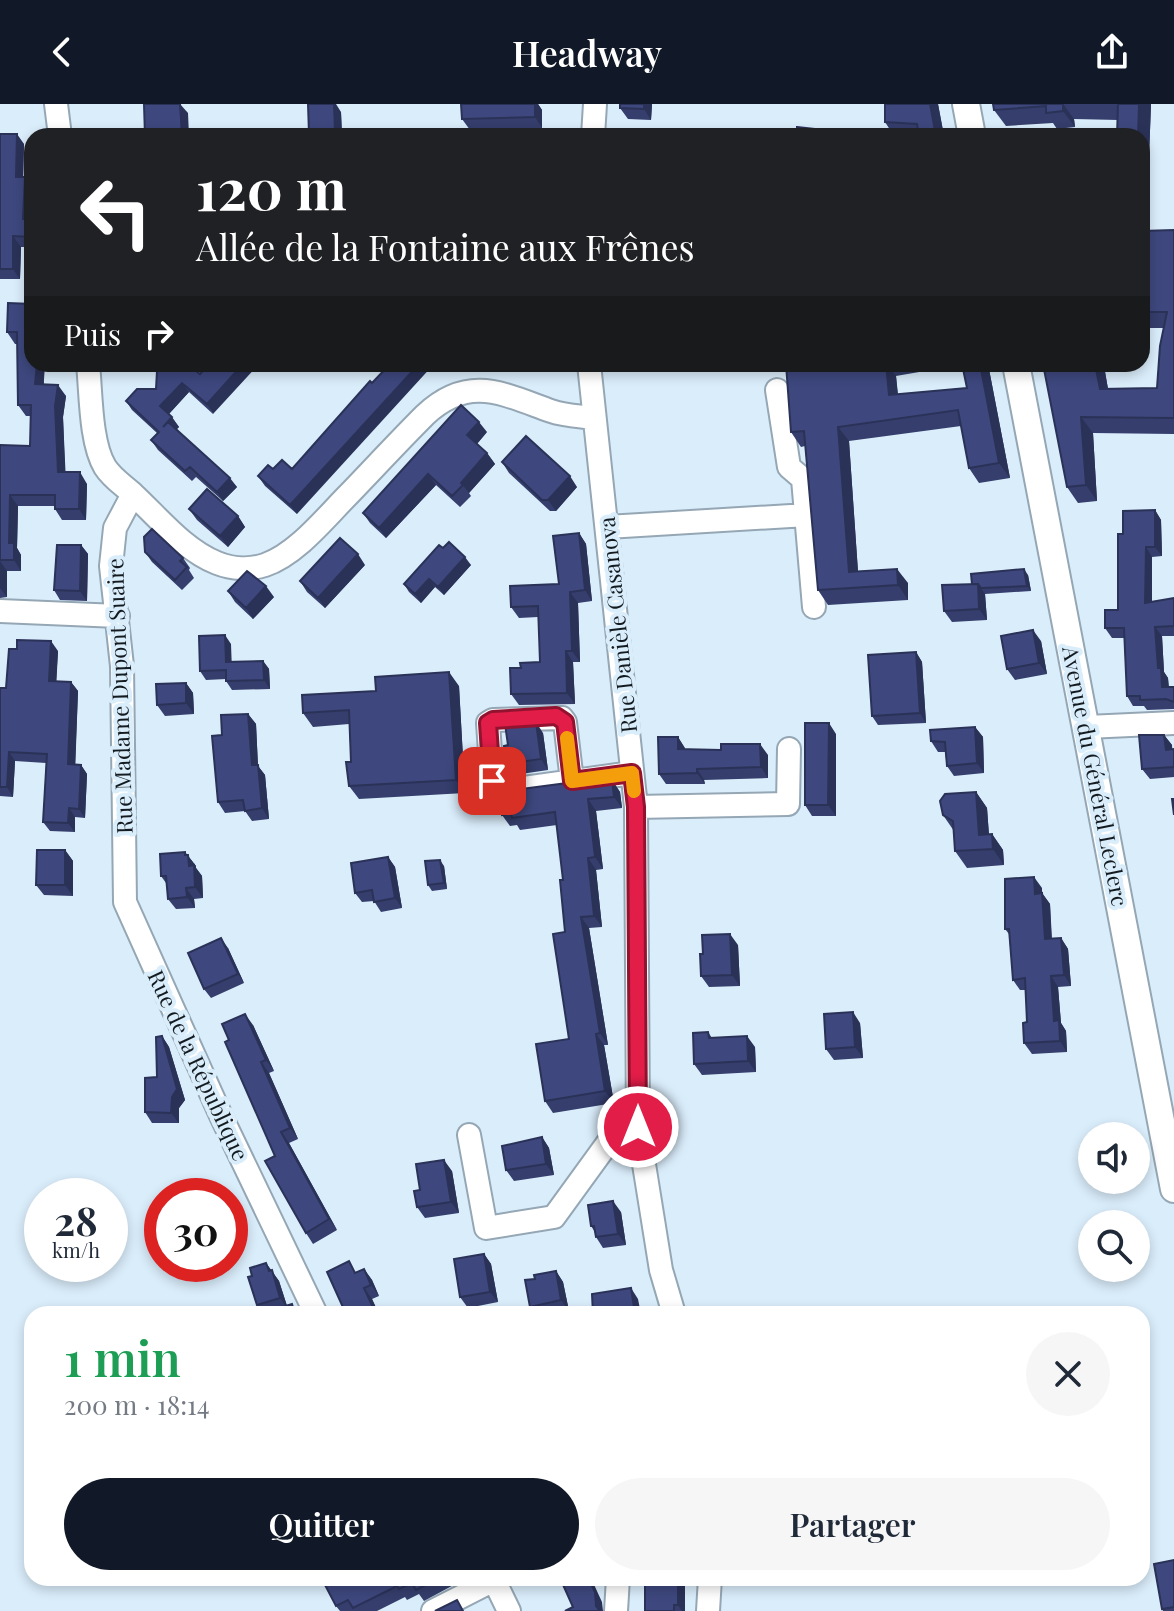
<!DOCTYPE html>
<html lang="fr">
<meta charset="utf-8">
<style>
:root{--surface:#fff;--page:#f6f6f7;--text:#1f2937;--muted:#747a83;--accent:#111827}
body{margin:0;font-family:"Playfair Display",serif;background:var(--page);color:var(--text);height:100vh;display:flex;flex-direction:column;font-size:30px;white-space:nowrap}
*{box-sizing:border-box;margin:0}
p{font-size:26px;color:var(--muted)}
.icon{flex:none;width:44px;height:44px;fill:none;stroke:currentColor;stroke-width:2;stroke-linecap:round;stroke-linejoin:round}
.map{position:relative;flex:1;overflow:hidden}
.sheet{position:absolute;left:24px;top:1202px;width:1126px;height:280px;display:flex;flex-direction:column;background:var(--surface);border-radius:24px;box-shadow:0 4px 12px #0003}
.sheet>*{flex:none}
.hud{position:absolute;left:24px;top:24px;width:1126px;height:244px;border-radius:24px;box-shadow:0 4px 12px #0003;background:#202124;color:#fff;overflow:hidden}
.tools{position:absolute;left:1078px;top:1018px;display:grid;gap:16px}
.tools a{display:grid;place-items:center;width:72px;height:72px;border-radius:50%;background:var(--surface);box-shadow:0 4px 12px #0003;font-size:40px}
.speed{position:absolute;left:24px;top:1074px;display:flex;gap:16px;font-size:40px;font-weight:700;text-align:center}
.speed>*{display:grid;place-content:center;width:104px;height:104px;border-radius:50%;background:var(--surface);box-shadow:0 4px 12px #0003;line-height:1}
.speed small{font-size:20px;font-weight:400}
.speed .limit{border:12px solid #d22;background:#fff;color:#111}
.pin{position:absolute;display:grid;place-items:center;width:68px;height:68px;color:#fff;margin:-34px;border-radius:16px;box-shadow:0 4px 12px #0006}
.me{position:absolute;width:88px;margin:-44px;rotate:0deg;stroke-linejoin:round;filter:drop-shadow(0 0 6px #0008)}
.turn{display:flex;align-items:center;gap:28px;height:168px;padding:0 40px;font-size:36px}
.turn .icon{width:104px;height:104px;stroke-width:2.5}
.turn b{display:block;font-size:56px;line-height:68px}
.then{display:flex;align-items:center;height:76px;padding:0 40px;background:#0003;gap:16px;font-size:30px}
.round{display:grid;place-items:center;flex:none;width:84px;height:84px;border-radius:42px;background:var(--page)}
.overview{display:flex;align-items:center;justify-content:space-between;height:136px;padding:0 40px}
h1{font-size:48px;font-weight:600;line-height:60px;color:#1e9e55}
.cta{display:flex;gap:16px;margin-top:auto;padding:16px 40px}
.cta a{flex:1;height:92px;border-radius:48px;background:var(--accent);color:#fff;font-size:32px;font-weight:600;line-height:92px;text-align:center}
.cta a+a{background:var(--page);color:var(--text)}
header{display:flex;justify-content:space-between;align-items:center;height:104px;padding:0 40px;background:var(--accent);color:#fff;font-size:36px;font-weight:600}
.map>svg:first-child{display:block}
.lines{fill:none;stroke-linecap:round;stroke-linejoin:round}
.minor-casing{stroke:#95a7b4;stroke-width:26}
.major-casing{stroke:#95a7b4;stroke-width:30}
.minor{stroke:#fff;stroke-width:22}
.major{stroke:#fff;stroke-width:26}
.wall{fill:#353e6c}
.shaded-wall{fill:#2b3258}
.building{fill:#3e487e;stroke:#2b3258;stroke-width:2}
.route-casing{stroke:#92132f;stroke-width:20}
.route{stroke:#e11d48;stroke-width:14}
.slow{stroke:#f59e0b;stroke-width:14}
.labels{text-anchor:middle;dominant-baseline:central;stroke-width:8;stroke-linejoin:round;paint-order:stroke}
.street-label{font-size:22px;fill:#141b20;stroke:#daedfb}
</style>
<header><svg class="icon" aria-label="back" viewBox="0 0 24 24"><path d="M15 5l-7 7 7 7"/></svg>Headway<svg class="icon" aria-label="share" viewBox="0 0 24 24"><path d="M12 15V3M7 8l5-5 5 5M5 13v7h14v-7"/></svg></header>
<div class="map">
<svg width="1174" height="1507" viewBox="0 0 1174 1507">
<rect width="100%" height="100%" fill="#daedfb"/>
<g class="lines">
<!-- minor casing -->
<g class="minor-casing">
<path id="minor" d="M56 0 60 32
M593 32 595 0
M88 260C91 288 90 338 105 363 112 374 123 381 133 390L115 424 111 462 122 562 125 798 222 1014 316 1210
M589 260 636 703 638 1023 661 1166 674 1210
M777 286 789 363 803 375 814 503
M133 390C158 413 184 446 217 459 232 465 250 466 265 461 297 450 326 413 349 390 374 364 399 337 425 311 469 270 503 290 551 307 565 312 580 312 594 314
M607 423 807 411
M0 507 118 512
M1087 623 1174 619
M572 677 565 618 562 614 493 616 488 619 492 677 501 685 508 686 632 669
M636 703 788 700 789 645
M469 1031 486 1124 554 1113 615 1029 638 1023
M493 1474 509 1507
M433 1507 494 1476
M616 1507 618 1474
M708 1507 710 1474"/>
</g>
<!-- major casing -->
<g class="major-casing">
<path id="major" d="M966 0 972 32
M1016 260 1174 1085"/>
</g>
<!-- minor -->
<use href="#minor" class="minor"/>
<!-- major -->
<use href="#major" class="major"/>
</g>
<!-- wall -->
<path class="wall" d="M461 0H538L542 6V24L470 26 462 15Z
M652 0 651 16 628 15 620 4Z
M938 0 944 32H894L885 18Z
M993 0H1151L1147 107H1142V32L1118 16 1074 15 1075 23 1057 25 1053 19 1006 22 994 6Z
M341 8 342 32H311L309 30Z
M0 30 24 40 23 73 32 84 31 115H32V143H21L20 175H0Z
M1174 126V330L1093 329 1097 397 1078 399 1067 383 1043 260 1104 262 1108 285 1157 284 1164 224H1142V127Z
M32 200 44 280 66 292 63 313 65 368 87 380 86 416H62L55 405V402H18L17 444 21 451V467H7V493L0 494V341L30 342 31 312H26L18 301 17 240H15L7 228Z
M188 260 213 310 189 288 169 310 179 323 176 325 237 383 223 397 196 373 192 377 158 346 151 336 157 329 132 306 126 297 156 285Z
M461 260H484L478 266 469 267Z
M786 260H924L925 267 896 272 898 290 967 284 962 260H988L1010 374 979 379 969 364 961 322 849 337 858 467 908 479V496L828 501 818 486 805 342 801 343 791 328Z
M487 328 477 340 487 349 495 360 469 389 471 392 460 403 436 381 386 434 370 419 363 409Z
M502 358 577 383 556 407H550L509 369Z
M273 365H292L297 410 265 382 258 372Z
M189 405 238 412 245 423 228 443 197 416Z
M1155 406 1161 416 1162 452 1152 453V498L1174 494V532H1162L1164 568 1168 574 1169 583H1174V605L1147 606 1144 602H1133L1127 592 1124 534H1112L1105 524 1118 506 1123 430Z
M579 429 586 440 592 497 578 499 580 558H573L575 600 519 601 511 590 521 564 540 558 538 513 519 514 511 503 559 480Z
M81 441 88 450 87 497 60 496 54 486Z
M443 444 471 461 444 491 435 483 421 499 409 488 404 480Z
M145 448 183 454 190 464 189 466 194 474 182 486 152 458Z
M365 461 325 504 307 488 300 477Z
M1028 471 1031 487 985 490 987 516 952 518 944 507 972 480Z
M228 487 274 493 253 515 235 498Z
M1041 537 1047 570 1015 576 1007 565Z
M231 540V558L263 557 269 565 270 585 232 586 226 577V575L206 576 200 567Z
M58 547 56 577 71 578 78 587 75 661H81L87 670 85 714 75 713V728L50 727 43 718 46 659 15 657 13 693 0 692V584H6Z
M916 548 922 558 926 619 878 621 872 612Z
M186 579 193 589 194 610 165 612 157 601Z
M459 582 465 689 359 695 349 682 351 658 349 620 313 623 303 609 376 587Z
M248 610 256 620 258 662 265 671 269 715 252 717 245 707 225 709 218 698 222 631Z
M975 623 983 633 984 669 954 672 947 662 945 648H938L931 637Z
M543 629 548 666 514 671 506 660 508 641Z
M836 630V712H812L805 701Z
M1164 631 1172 641V645H1174V673L1150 675 1142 665Z
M678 633 685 645 768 651V674L704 676 705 680H666L659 670Z
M612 676 620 688 622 704 596 707 603 765 596 766 602 823 589 824 608 941H604L614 999 553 1009 545 997 569 935 563 776 557 721 520 726 517 721 510 722 502 711 583 677 584 679Z
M976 688 987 704 989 730H992L1003 746 1004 761 967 764 955 747 954 727 943 711Z
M65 746 73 757V792L44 791 36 781Z
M185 748 196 762V764L202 772 203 794 194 795 195 804 176 805 168 795 166 779 161 772Z
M388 753 395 763 402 804 381 808 374 797 362 798 355 789Z
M444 762 447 785 432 787 428 781Z
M1042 784V789L1050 800 1052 835 1061 834 1068 845 1071 882 1058 883 1061 919 1066 927 1067 948 1032 950 1024 939 1027 918 1026 886H1020L1013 876 1009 830 1005 825Z
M738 841 740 882 709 883 701 872Z
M228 844 244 879 211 894 204 885Z
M860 919 863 954 834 956 826 945Z
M253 921 274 967 269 969 298 1035 289 1039 337 1126 313 1140 306 1129 229 936Z
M708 928 712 934 755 943 756 968 702 971 694 960Z
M162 932 169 943 185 996 179 1004V1019H152L145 1008 157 973Z
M542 1033 549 1044 554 1071 514 1077 506 1066Z
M452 1067 459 1109 425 1114 417 1103 420 1086Z
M621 1108 626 1141 603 1144 596 1133 595 1128 591 1122Z
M484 1150 491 1160 498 1198 468 1204 460 1193Z
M266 1159 279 1177 287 1202 299 1210H263L257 1201Z
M364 1165 372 1176 379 1192 372 1195 379 1210H346L357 1168Z
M556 1167 563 1178 569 1207 556 1210H535L530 1203 535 1175Z
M1174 1456V1507H1163L1162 1505Z
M339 1474H460L461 1477 424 1497 419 1490 407 1496 405 1493 377 1507H340L336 1502Z
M645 1474H685V1507H645Z"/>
<!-- shaded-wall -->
<path class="shaded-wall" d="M180 0 188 9 189 32H182Z
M334 0H336L341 8 342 32H337L335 29Z
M535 0H538L542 6V24L535 13Z
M644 0H652L651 16 644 5Z
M930 0H938L944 32H936Z
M1063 0 1074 15 1075 23 1063 7Z
M1139 0H1151L1147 107 1142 99V32H1138Z
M17 30 24 40 23 83 16 73Z
M25 73 32 84 30 125 23 115Z
M13 132 21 143 20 175 13 165Z
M37 260H45L43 291 35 280Z
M243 260H259L213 310 207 300Z
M419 260H434L297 410 290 401Z
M474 260H484L478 266Z
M886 260H887L896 272 899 306 889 291Z
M980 260H988L1010 374 999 359Z
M1095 260H1103L1104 262 1111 302 1100 285Z
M182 279 189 288 167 312 160 302Z
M58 281 66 292 63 313 66 379 58 368 55 302Z
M172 313 179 323 170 333 163 323Z
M1081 313 1093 329 1097 397 1086 381Z
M479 318 487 328 475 342 467 331Z
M838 323 849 337 859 483 849 468Z
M487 349 495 360 469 389 461 379Z
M80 368 87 380 86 416 79 405Z
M428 370 436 381 386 434 379 424Z
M570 372 577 383 556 407 548 396Z
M230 374 237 383 223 397 217 388Z
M10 391 18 402 17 444 21 451V467L14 456 9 439Z
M1155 406 1161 416 1162 452 1155 443Z
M238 412 245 423 228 443 220 432Z
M579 429 586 440 592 497 585 486Z
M81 441 88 450 87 497 80 487Z
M1146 443 1152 453V509L1145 499Z
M358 450 365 461 325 504 318 494Z
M465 453 471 461 444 491 438 483Z
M0 457 7 467V493L0 484Z
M897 465 908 479V496L898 481Z
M1024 465 1028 471 1031 487 1027 482Z
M429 475 435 483 421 499 415 490Z
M978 480 985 490 987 516 979 505Z
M266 482 274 493 253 515 246 504Z
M570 488 578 499 580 558 572 547Z
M1155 523 1162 532 1164 568 1168 574 1169 593 1162 583 1158 564Z
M1033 526 1041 537 1047 570 1039 559Z
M225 531 231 540 232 567 226 558Z
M51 537 58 547 56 586 49 577Z
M566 547 573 558 575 600 567 589Z
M916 548 922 558 926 619 920 609Z
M263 557 269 565 270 585 264 576Z
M449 568 459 582 465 689 456 676Z
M71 578 78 587 75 670 68 660Z
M186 579 193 589 194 610 186 599Z
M248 610 256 620 258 662 265 671 269 715 262 704 252 661Z
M536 618 543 629 548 666 541 655Z
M829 619 836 630V712L828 701Z
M975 623 983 633 984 669 977 659Z
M1164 631 1172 641 1173 656 1166 646Z
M678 633 685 644 686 656 678 645Z
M760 640 768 651V674L761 663Z
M9 648 15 657 13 693 7 683Z
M81 661 87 670 85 714 79 705Z
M697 665 704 676 705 680 697 669Z
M612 676 620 688 622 704 614 693Z
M976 688 987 704 990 747 979 731Z
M588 695 596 707 603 765 595 753Z
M69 704 75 713V728L68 719Z
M992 730 1003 746 1004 761 993 745Z
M65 746 73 757V792L65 781Z
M185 748 196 762V764L202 772 203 794 195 783Z
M388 753 395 763 402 804 395 794Z
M588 754 596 766 602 823 594 812Z
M440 756 444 762 447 785 444 779Z
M1034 773 1042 784V800L1035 790Z
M186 784 194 795 195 804 187 793Z
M1042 789 1050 800 1052 846 1045 835Z
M581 813 589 824 608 941 600 929Z
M730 830 738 841 740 882 732 871Z
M221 834 228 844 244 879 238 870Z
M1061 834 1068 845 1071 882 1064 871Z
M1051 872 1058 883 1061 919 1066 927 1067 948 1060 937 1054 917Z
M853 908 860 919 863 954 855 943Z
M245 910 253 921 274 967 266 956Z
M596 930 604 941 614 999 605 987Z
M162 932 169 943 185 996 179 1004V1019L171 1009Z
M747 932 755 943 756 968 748 957Z
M261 958 269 969 298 1035 290 1024Z
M281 1028 289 1039 337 1126 329 1115Z
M542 1033 549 1044 554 1071 546 1060Z
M444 1056 452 1067 459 1109 451 1098Z
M613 1097 621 1108 626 1141 618 1130Z
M484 1150 491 1160 498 1198 490 1188Z
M266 1159 279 1177 288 1205 280 1194Z
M364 1165 372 1176 379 1192 371 1181Z
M556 1167 563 1178 569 1207 561 1196Z
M364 1184 372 1195 379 1210H376Z
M631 1184 638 1195 641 1210H635Z
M588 1474H591L602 1498 603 1507H599L596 1502Z
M678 1474H685V1507H682L678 1501Z"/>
<!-- building -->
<path class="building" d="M144 0H180L182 32H145Z
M308 0H334L335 29 309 30Z
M461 0H535V13L462 15Z
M620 0H644V5L620 4Z
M885 0H930L936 32H919L917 20 885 18Z
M993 0H1063V7L1046 9V2L994 6Z
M1118 0H1139L1138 32H1117Z
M797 23 823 26V32H797Z
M0 30H17L16 73H25L23 115H32V133L13 132V165H0Z
M1174 126V314L1081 313 1086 381 1067 383 1043 260H1095L1100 285 1157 284 1160 242 1167 208H1142V127Z
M8 199 32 200V260H37L35 280 58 281 55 302 58 368H80L79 405H55V391H10L9 439H14V456H0V341L30 342 31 301H18L17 228H7Z
M163 260H188L200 270 209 260H243L207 300 182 279 160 302 172 313 163 323 168 318 230 374 217 388 190 363 185 367 151 336 159 328 126 297 137 285H156L157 267Z
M390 260H419L290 401 258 372 268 361 273 365 282 356 292 365 370 277 372 279Z
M786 260H886L889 291 967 284 962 260H980L999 359 969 364 958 306 838 323 849 468 897 465 898 481 818 486 804 327 791 328Z
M461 301 479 318 467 331 487 349 461 379 463 381 452 392 428 370 379 424 363 409Z
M526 332 570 372 548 396H542L502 358Z
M207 385 238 412 220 432 189 405Z
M1155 406V443H1146L1145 499 1174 494V522L1155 523 1158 564H1161L1162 583H1174V598L1166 595 1140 596V592H1127L1124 524H1105V506H1118V430H1123V407Z
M152 425 183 454 180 457 187 463 175 476 145 448 144 433Z
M579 429 585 486 570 488 572 547H566L567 589 511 590 510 564H521L520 559 540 558 538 502 511 503 510 482 559 480 553 432Z
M340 434 358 450 318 494 300 477Z
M449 438 465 453 438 483 429 475 415 490 404 480 439 441 443 444Z
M57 441H81L80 487 54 486Z
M1024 465 1027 482 981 484 978 480H972L971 470Z
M247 467 266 482 246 504 228 487Z
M978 480 979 505 944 507 942 481Z
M1033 526 1039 559 1007 565 1001 532Z
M225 531 226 558 263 557 264 576 226 577V566L200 567 199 532Z
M17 536 51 537 49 577 71 578 68 660 81 661 79 705 69 704 68 719 43 718 47 650 9 648 7 683H0V584H6L9 545H17Z
M916 548 920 609 872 612 868 551Z
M449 568 456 676 349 682 346 658H351L349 606 303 609 302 591 376 587 375 573Z
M186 579V599L157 601 156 580Z
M248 610 252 661H258L262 704 245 707 243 696 218 698 212 632 222 631 221 611Z
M536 618 541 655 506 660 504 642 508 641 505 620Z
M805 619H829L828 701H805Z
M975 623 977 659 947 662 945 638 931 637 930 626Z
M1139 631H1164L1166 646 1174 645V663L1142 665Z
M658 633H678V645L721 646V640H760L761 663 697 665V669L659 670Z
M612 676 614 693 588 695 595 753 588 754 594 812 581 813 600 929 596 930 605 987 545 997 536 940 569 935 553 830 565 828 560 776H563L555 708 512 714 511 709 502 711 499 688 583 677V679Z
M976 688 979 731 992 730 993 745 955 747 953 717 943 711 940 697 945 690Z
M1172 695H1174V711Z
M37 746H65V781H36Z
M185 748V751H188L189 762 194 761 195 783 186 784 187 793 168 795 166 772H161L160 750Z
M388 753 395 794 374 798 372 786 355 789 351 759Z
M440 756 444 779 428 781 425 757Z
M1034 773 1035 790 1042 789 1045 835 1061 834 1064 871 1051 872 1054 917 1059 916 1060 937 1024 939 1023 919 1027 918 1025 874 1013 876 1009 825H1005V775Z
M730 830 732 871 701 872 700 850H703L702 831Z
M221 834 238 870 204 885 188 849Z
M853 908 855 943 826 945 824 910Z
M245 910 266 956 261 958 290 1024 281 1028 329 1115 306 1129 265 1057 275 1052 225 938 229 936 222 920Z
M708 928 709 934 747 932 748 957 694 960 693 929Z
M162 932 177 985 172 993 171 1009 145 1008V974L157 973 156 933Z
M542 1033 546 1060 506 1066 502 1042Z
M444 1056 451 1098 417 1103 414 1087 420 1086 416 1060Z
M613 1097 618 1130 596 1133 594 1122H591L588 1101Z
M484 1150 490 1188 460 1193 454 1155Z
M349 1157 355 1169 364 1165 371 1181 364 1184 376 1210H346L327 1168Z
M266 1159 269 1167 272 1166 280 1194 257 1201 248 1173 252 1172 250 1164Z
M556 1167 561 1196 530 1203 525 1176 535 1175 534 1171Z
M631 1184 635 1210H593L592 1190Z
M292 1200 295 1210H270L269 1207Z
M1174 1456V1503L1162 1505 1154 1460Z
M339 1474H439L416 1486 412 1479 399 1485 397 1482 353 1504 348 1496 336 1502 325 1481Z
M560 1474H588L595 1488 596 1502 600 1507H565L573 1503Z
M645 1474H678V1501H674V1507H645Z
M457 1496 463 1507H435Z"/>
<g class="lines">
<!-- route casing -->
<g class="route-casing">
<path id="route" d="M492 677 488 619 493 616 556 612 565 618 572 677 632 669 636 703 638 1023"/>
</g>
<!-- route -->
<use href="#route" class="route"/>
<!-- slow -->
<path class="slow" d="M567 634 572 677 632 669 634 687"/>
</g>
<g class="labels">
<!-- street labels -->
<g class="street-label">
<text transform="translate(617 521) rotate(-96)">Rue Danièle Casanova</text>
<text transform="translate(119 592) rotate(-92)">Rue Madame Dupont Suaire</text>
<text transform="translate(1096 672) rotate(79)">Avenue du Général Leclerc</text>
<text transform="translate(199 961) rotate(65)">Rue de la République</text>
</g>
</g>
</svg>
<div class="tools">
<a><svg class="icon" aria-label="sound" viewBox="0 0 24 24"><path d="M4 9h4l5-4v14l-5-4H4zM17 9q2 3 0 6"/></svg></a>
<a><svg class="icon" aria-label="search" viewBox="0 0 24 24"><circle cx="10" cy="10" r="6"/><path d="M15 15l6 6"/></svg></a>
</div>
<div class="speed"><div>28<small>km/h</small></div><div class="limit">30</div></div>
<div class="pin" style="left:492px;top:677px;background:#d93025"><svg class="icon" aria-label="arrive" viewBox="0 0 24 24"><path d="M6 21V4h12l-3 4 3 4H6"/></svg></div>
<svg class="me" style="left:638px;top:1023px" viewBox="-20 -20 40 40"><circle r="17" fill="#e11d48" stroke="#fff" stroke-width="3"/><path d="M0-11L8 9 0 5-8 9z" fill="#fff"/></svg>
<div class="hud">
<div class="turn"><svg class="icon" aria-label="left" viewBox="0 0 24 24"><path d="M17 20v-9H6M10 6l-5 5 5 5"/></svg><div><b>120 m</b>Allée de la Fontaine aux Frênes</div></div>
<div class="then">Puis<svg class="icon" aria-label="right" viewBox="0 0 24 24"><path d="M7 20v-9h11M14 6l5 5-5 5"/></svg></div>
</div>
<section class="sheet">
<div class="overview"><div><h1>1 min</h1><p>200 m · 18:14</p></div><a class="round"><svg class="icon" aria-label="close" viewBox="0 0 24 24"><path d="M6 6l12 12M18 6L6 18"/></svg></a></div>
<div class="cta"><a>Quitter</a><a>Partager</a></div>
</section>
</div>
